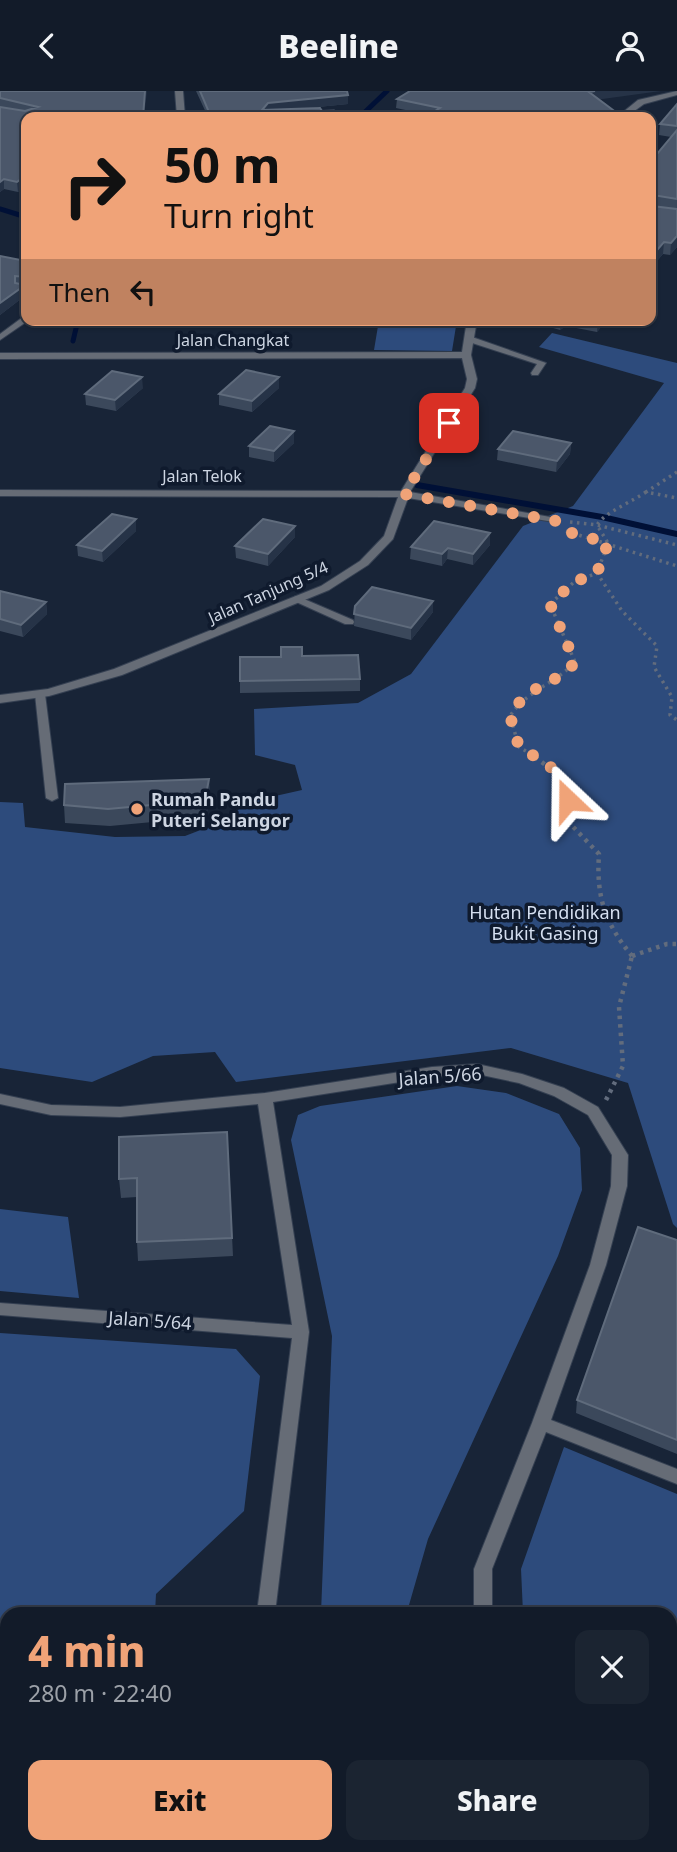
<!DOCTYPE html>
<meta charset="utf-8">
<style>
:root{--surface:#121b29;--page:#1b2431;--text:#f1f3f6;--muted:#9ca1a8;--line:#313946;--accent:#f0a378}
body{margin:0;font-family:"Noto Sans",sans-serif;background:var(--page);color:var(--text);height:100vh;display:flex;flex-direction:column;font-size:26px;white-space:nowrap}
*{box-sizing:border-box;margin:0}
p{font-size:23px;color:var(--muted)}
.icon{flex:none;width:38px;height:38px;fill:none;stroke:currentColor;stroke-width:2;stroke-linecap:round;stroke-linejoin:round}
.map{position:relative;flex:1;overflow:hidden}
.drawer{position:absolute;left:0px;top:1516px;width:677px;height:247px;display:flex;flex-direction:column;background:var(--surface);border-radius:21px 21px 0 0;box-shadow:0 2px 5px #0004,0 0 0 2px var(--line)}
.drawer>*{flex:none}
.banner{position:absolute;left:21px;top:21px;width:635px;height:214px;border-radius:14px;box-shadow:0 2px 5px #0004,0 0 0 2px var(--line);background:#f0a378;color:#111;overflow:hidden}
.pin{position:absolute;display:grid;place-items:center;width:60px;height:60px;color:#fff;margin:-30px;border-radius:14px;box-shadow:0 4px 10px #0006}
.me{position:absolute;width:77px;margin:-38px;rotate:337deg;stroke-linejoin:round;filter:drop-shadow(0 0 5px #0008)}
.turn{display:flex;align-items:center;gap:24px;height:147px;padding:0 28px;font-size:32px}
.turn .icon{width:91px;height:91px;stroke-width:2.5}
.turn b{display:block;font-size:49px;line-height:60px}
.then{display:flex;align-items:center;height:66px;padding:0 28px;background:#0003;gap:14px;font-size:26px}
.round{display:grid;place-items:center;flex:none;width:74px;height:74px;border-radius:14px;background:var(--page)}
.headline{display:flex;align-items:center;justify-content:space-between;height:119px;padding:0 28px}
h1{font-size:42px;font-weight:800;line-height:52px;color:var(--accent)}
.button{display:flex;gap:14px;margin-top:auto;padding:14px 28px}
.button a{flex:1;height:80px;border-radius:14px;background:var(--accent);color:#111;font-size:28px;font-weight:800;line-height:80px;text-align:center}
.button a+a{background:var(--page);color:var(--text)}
header{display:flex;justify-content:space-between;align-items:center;height:91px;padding:0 28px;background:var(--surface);font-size:32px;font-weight:800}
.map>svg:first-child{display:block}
.green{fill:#2d4b7c}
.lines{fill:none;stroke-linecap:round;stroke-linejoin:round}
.stream-far1{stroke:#001036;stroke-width:5}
.stream{stroke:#001036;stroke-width:6}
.lane-casing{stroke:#354052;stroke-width:2}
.street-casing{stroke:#354052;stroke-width:2}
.path-far1{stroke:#626c7d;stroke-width:3.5;stroke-dasharray:2.5 4.5;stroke-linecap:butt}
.path{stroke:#626c7d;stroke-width:4.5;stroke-dasharray:3.5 5;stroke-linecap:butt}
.lane{fill:#666c76;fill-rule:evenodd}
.street{fill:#666c76;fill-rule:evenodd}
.wall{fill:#3b485b}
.shaded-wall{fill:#263347}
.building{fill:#4b576a;stroke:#5f6b7c;stroke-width:2}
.route{stroke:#f0a378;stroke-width:12;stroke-dasharray:0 21.6}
.poi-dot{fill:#f0a378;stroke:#0f1a2d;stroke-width:2.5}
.labels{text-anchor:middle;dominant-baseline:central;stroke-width:7;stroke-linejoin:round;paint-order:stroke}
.far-street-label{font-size:16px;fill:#cdd5e2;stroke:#0f1a2d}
.poi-label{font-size:18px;font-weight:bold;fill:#cdd5e2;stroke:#0f1a2d;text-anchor:start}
.park-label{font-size:18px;fill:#d5dff0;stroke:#0f1a2d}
.street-label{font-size:18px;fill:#cdd5e2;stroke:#0f1a2d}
</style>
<header><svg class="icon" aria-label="back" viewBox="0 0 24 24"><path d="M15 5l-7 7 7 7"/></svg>Beeline<svg class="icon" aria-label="person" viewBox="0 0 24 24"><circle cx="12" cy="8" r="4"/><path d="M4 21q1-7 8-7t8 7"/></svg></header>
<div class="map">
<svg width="677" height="1761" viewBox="0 0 677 1761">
<rect width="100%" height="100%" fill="#182437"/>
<!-- green -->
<path class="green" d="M379 229H457L452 260 374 259Z
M552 242 677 272V1137L673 1133 628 992 511 957 236 991 215 961 153 965 92 991 0 977V711L23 712 25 736 115 746 185 745 224 730 248 711 302 699 295 674 255 664 254 618 358 612 411 583 523 435 573 415 664 292 539 256Z
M457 995 506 1002 559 1023 580 1057 582 1099 558 1165 428 1448 409 1514 410 1522H321L332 1245 291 1049 298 1024 320 1015Z
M0 1118 68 1126 79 1207 0 1200Z
M0 1242 236 1258 260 1285 244 1420 156 1503 155 1522H7V1755H142L141 1761H0Z
M564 1356 677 1403V1653L670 1661V1522H523L521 1478Z
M381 1755H544L557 1761H382Z"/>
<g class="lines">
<!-- stream-far1 -->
<path class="stream-far1" d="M367 26 365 21 387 0
M0 118 26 126
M73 250 78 229"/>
<!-- stream -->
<path class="stream" d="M417 394 602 426 677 443"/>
<!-- lane casing -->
<g class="lane-casing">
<path id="lane" d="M23 226H26V229H29L0 249V243Z
M466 246H472L546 272 538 284H532L531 282 537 273 466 250Z
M297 505 353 529 354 531 353 533H345L294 510V506Z
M40 600 45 603 58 707 52 710 46 707 35 603Z"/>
</g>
<!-- street casing -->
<g class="street-casing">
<path id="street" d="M175 0H183L185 26H177Z
M677 0V4L644 13 626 26H617L638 9Z
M334 19 335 21 331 23 264 26 268 24Z
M23 97H26V103L20 101Z
M467 229H477L471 264 477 288 475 297 410 401 556 427 560 428V432L408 407 393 448 368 474 329 499 122 584 49 605 0 612V604L48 598 114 578 321 495 360 470 384 445 398 406 0 405V399L401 400 465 297 467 288 462 267 0 268V262L462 261Z
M477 973 522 983 564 997 598 1016 628 1064 627 1095 606 1174 551 1329 677 1378V1393L546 1341 492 1478V1522H474V1478L532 1332 590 1174 611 1095 612 1064 588 1024 554 1005 519 992 477 983 432 986 273 1011 309 1241 275 1522H257L292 1247 0 1224V1212L292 1234 258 1013 120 1026 51 1024 0 1013V1003L51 1014 120 1016 265 1002 432 976Z
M670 1703 677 1705V1724L670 1722Z
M208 1755H228L226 1761H206Z"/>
</g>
<!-- path-far1 -->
<path class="path-far1" d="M677 381 646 401 677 407
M646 401C633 410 604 422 597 434L608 452 597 482 622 520 657 555 654 576 672 606 670 624 677 629
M570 431 597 434 677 454
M566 440 677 475
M538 667 519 656 510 625C527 599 555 593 575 571L550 513 574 491 597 482"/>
<!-- path -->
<path class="path" d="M535 666 564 688 568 709 559 721 599 763C596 806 605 832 632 865
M632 865 667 853H677
M606 1009 623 975 619 916 632 865"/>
<!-- lane -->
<use href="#lane" class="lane"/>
<!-- street -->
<use href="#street" class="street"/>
</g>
<!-- wall -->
<path class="wall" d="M0 0H147L26 26V95L18 101 4 98 0 101Z
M196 0H347L348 13 307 17 326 26H208Z
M397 8H599L613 26H425L429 24 396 17Z
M677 13V156L670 164 663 163 651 177V70L671 46 659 44 660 33Z
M0 165 26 170V204L0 224Z
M526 229H607L597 241 566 235 560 239Z
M279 286V297L252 321 219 314V303Z
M143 297 116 320 86 314 85 303Z
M294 340V352L274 371 249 366V355Z
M571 352 570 363 556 381 497 369 498 358Z
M136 428V440L103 471 78 465 77 454Z
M295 446 268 475 236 467 235 455Z
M490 454 473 474 447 468 442 475 410 468 411 456Z
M0 500 46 511 47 523 23 546 0 540Z
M355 515 433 521 411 549 354 535Z
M302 565 360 588V600L240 602V566Z
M209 688 210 706 206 726 110 735 65 732 64 714Z
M227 1041 233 1165 138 1170 137 1151V1106L121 1107 119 1088Z
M677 1149V1363L576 1322 577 1309Z"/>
<!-- shaded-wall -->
<path class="shaded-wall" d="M145 0H147L144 26H143Z
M595 0H661L588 10 589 1Z
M348 4V13L268 21 262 19 268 12Z
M613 19V26H604Z
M25 85 26 94 18 101 17 91Z
M4 88V98L0 101V91Z
M677 145V156L670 164 671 152Z
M664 151 663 163 651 177V166Z
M15 185 16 195 25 194 26 204 0 224V212Z
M561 229H566V235L560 239Z
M598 229H607L597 241Z
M142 286 143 297 116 320 115 309Z
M279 286V297L252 321V310Z
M294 340V352L274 371V360Z
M571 352 570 363 556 381 557 370Z
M136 428V440L103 471 102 460Z
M295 435V446L268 475V463Z
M490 442V454L473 474V463Z
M448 457 447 468 442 475V463Z
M433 510V521L411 549V537Z
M46 511 47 523 23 546 21 534Z
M209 688 210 706 206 726 205 709Z"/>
<!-- building -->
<path class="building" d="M0 0H145L143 26H26V88L25 85 17 91 4 88 0 91V16L25 20 38 16 0 7Z
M200 0H347L348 4 268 12 262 19 320 17 326 26H211Z
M410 0H595L589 1 613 19 604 26H476L470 25 468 26H425L440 17 397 8Z
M677 13V35L660 33Z
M677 39V108L653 104 651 105V70Z
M651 112 652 115 677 118V145L671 152 664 151 651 166Z
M0 165 26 170V186L15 185V192L25 194 0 212Z
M246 279 279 286 252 310 219 303Z
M112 280 142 286 115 309 85 303Z
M270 335 294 340 274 360 249 355Z
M513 340 571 352 557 370 498 358Z
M112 423 136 428 102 460 77 454Z
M263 428 295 435 268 463 235 455Z
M434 430 490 442 473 463 448 457 442 463 411 456Z
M372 496 433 510 411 537 354 523 355 515Z
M0 500 46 511 21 534 0 528Z
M281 556H302V565L358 564 360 588 240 590V566H281Z
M209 688 205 709 108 718 64 714 65 693Z
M227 1041 232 1147 137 1151V1087L119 1088V1046Z
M638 1136 677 1149V1349L577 1309Z
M227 1755H349L350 1761H227Z"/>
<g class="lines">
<!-- route -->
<path class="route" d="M449 332 404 403 556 430 565 440 608 452 597 482 574 491 550 513 575 571C556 596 529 590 510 625L519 656 546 672 564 688 568 709"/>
</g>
<!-- markers -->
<circle class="poi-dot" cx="137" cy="718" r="7"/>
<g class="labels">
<!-- far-street labels -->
<g class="far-street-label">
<text x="233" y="249">Jalan Changkat</text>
<text x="202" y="385">Jalan Telok</text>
<text transform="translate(268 501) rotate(-24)">Jalan Tanjung 5/4</text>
</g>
<!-- poi labels -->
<g class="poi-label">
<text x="151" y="708">Rumah Pandu<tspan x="151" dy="21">Puteri Selangor</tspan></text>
</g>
<!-- park labels -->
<g class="park-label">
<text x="545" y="821">Hutan Pendidikan<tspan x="545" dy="21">Bukit Gasing</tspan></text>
</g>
<!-- street labels -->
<g class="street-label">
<text transform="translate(440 985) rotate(-4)">Jalan 5/66</text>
<text transform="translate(150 1229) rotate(4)">Jalan 5/64</text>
</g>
</g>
</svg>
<div class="pin" style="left:449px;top:332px;background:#d93025"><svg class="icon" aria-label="arrive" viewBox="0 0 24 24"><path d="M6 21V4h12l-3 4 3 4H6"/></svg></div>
<svg class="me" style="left:568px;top:709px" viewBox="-20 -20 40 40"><path d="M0-17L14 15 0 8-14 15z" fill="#f0a378" stroke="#fff" stroke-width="4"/></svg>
<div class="banner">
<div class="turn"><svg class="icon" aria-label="right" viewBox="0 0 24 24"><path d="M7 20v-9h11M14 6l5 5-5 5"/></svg><div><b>50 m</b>Turn right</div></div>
<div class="then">Then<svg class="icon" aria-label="left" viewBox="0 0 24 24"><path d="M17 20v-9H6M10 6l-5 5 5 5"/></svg></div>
</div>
<section class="drawer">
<div class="headline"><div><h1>4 min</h1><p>280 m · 22:40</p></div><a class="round"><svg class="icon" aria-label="close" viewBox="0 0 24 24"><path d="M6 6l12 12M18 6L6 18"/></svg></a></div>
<div class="button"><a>Exit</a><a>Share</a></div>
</section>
</div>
